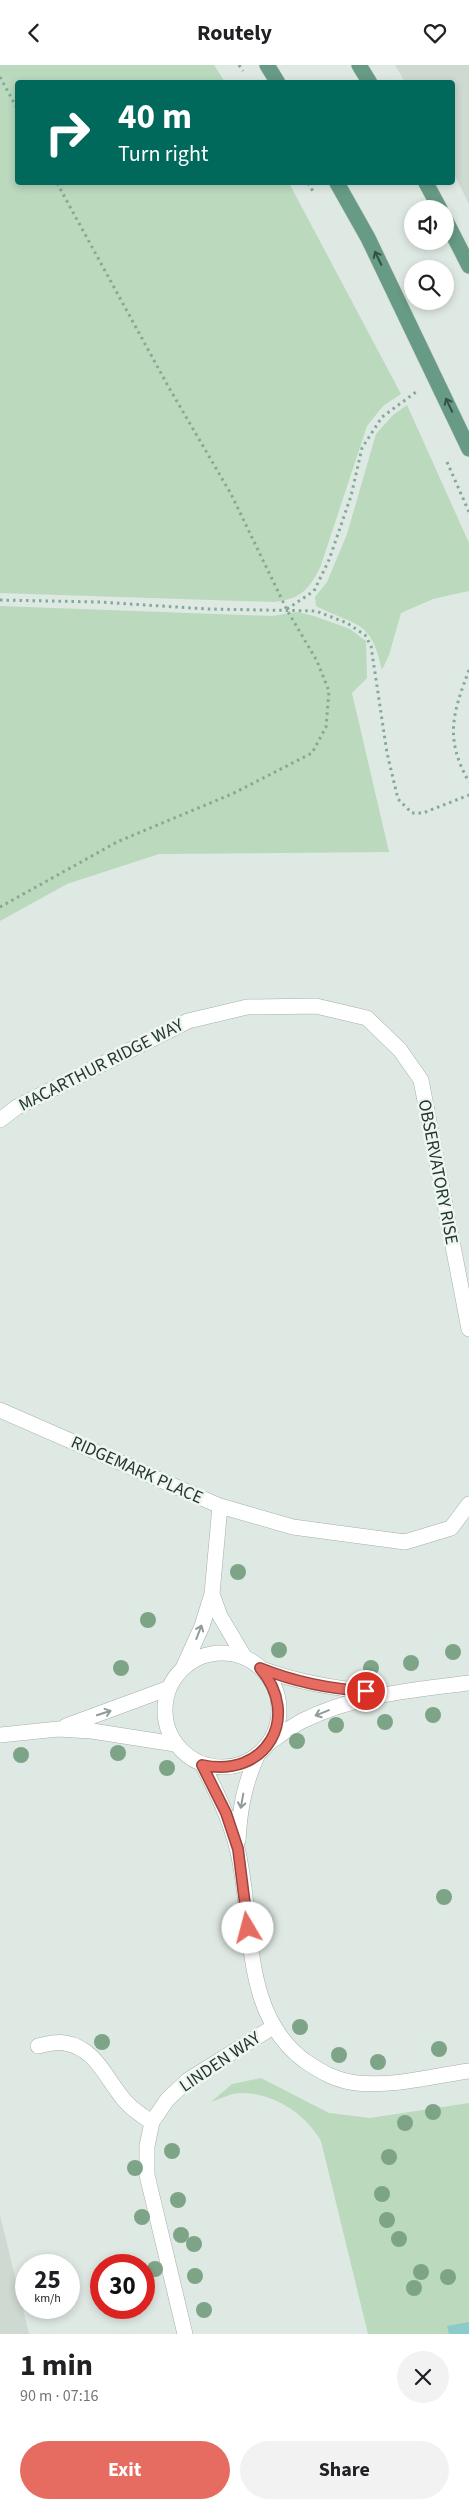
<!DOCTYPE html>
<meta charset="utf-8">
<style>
:root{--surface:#fff;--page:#f2f2f2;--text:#202124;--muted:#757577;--accent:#e66b60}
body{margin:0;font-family:"Source Sans 3",sans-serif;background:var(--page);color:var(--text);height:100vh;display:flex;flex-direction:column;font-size:19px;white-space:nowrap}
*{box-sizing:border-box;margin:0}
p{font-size:16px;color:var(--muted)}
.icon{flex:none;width:28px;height:28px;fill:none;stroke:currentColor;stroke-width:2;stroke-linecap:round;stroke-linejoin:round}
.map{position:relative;height:2269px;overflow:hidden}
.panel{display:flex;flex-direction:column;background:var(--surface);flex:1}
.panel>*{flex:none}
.banner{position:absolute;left:15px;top:15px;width:440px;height:105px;border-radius:5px;box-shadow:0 2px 8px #0003;background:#00695c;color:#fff;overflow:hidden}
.controls{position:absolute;left:404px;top:135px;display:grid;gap:10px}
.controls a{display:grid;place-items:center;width:50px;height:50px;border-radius:50%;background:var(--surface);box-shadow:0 2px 8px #0003;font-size:25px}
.speed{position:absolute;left:15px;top:2189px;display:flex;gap:10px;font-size:25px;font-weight:700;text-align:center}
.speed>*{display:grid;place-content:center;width:65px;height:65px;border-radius:50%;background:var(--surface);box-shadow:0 2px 8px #0003;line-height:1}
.speed small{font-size:12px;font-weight:400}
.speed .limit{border:8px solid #d22;background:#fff;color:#111}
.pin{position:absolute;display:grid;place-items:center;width:42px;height:42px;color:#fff;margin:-21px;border:2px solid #fff;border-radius:50%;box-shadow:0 1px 5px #0007}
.me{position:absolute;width:55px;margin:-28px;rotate:352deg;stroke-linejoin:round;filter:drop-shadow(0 0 4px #0008)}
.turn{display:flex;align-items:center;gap:18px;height:105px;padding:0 20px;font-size:22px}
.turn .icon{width:65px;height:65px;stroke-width:2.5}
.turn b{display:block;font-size:35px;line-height:42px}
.round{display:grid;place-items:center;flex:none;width:52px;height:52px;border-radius:26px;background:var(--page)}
.summary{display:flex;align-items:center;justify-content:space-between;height:85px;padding:0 20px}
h1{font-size:30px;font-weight:700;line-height:38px}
.button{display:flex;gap:10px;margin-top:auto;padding:10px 20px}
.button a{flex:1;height:58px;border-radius:30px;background:var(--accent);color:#fff;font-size:20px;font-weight:700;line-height:58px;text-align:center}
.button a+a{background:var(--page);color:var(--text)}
header{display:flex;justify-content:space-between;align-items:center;height:65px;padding:0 20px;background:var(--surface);font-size:22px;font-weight:700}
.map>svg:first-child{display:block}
.built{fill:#ced9d2}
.green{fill:#bad9bd}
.water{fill:#8bcbca}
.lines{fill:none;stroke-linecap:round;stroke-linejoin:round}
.minor-casing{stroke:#a3b0a9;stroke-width:16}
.major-casing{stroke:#bdc3c0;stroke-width:16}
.path{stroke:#82aa97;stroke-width:3;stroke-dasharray:2.5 4;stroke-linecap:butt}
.minor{stroke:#fff;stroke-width:15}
.major{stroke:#679b85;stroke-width:15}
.tree{fill:#7ea488}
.oneway{stroke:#335144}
.oneway2{stroke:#909c96}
.route-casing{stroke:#96463e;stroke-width:12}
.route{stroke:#e66b60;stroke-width:9}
.labels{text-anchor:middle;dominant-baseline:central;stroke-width:5;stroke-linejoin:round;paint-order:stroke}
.street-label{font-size:18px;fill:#22382e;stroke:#eff6f2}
</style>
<header><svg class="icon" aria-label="back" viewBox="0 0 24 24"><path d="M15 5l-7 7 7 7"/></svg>Routely<svg class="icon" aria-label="heart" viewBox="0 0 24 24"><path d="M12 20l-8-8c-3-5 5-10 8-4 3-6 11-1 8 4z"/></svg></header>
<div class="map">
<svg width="469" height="2269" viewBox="0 0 469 2269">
<rect width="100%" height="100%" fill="#dfe9e3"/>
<!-- built -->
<path class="built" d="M395 0H469V139L453 107 452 18 405 17Z
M0 2150 29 2269H0Z"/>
<!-- green -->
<path class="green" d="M0 0H214L225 17 18 18V118H289L401 329 383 341 367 361 320 503C307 527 301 533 274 537L0 528Z
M407 340 469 478V526L433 534 401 548 389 590 382 605C371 554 357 562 316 541L315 532 327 517 347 469 376 369 393 350Z
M0 541 272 551 297 547 314 551 350 564 366 576 367 613 352 628 389 787 159 789 67 819 0 856Z
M261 2013 329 2048 370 2053 469 2038V2269H368L321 2076C305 2048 273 2028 241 2028 231 2028 220 2034 211 2037L232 2019Z"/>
<!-- water -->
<path class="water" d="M469 2257V2269H449L447 2261Z"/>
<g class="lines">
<!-- minor casing -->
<g class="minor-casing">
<path id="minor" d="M0 1055 17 1042 188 956 247 942 316 941 367 953 400 985 421 1015 469 1264
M0 1345 220 1441 212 1529 202 1561 183 1603
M220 1441 293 1462 405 1477 451 1463 469 1439
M212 1529 220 1551 245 1593
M165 1645a57 57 0 1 1 114 0a57 57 0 1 1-114 0Z
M262 1604C300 1618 336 1624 376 1627
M66 1661 169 1623
M0 1670 58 1664 92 1666 175 1679
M270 1677C280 1670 291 1662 302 1656 354 1630 412 1625 469 1618
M202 1699C216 1726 230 1754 237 1783 255 1853 239 1948 305 1996 321 2007 337 2016 357 2018 394 2022 433 2011 469 2006
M238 1775C240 1743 244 1721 257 1691
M38 1981C46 1979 57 1976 65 1978 96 1983 106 2014 125 2036 133 2045 142 2051 152 2057
M185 2269 147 2110V2081L152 2057 167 2035 188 2015 273 1962"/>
</g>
<!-- major casing -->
<g class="major-casing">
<path id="major" d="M267 0 278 18
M359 0 370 18
M337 118 368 173 469 384
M426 118 440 144
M445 154 469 201"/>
</g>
<!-- path -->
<path class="path" d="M239 0 243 6
M0 12 18 45
M308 118 314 128
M447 397 469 447
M0 535 99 537 208 544 316 546 347 558 365 570 371 581 387 688 398 734 412 748H423L469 730
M287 544 314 526 329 495 351 431 362 383 382 352 416 327
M469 605C453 648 444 673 469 717
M0 842 117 777 234 728 312 688 326 662 329 626 317 596 287 545 231 429 168 321 57 118"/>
<!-- minor -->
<use href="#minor" class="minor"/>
<!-- major -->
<use href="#major" class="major"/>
</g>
<!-- trees -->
<g class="tree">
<circle cx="238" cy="1507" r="8"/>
<circle cx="148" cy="1555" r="8"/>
<circle cx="279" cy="1585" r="8"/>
<circle cx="453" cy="1587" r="8"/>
<circle cx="411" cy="1598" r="8"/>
<circle cx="121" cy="1603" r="8"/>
<circle cx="371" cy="1603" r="8"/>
<circle cx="433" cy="1650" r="8"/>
<circle cx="385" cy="1657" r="8"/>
<circle cx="336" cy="1660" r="8"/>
<circle cx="297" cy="1676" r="8"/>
<circle cx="118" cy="1688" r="8"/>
<circle cx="21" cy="1690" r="8"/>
<circle cx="167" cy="1703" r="8"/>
<circle cx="444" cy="1832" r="8"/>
<circle cx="300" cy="1962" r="8"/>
<circle cx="102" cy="1977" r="8"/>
<circle cx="439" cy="1984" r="8"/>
<circle cx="339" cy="1990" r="8"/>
<circle cx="378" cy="1997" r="8"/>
<circle cx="433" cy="2047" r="8"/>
<circle cx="405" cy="2058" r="8"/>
<circle cx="172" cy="2086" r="8"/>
<circle cx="389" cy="2092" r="8"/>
<circle cx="135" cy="2103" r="8"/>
<circle cx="382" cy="2129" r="8"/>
<circle cx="178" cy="2135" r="8"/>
<circle cx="142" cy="2152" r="8"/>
<circle cx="387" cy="2155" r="8"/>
<circle cx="181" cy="2170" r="8"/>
<circle cx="399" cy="2174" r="8"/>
<circle cx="194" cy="2179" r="8"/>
<circle cx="155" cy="2204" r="8"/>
<circle cx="421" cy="2207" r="8"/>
<circle cx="195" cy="2211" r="8"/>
<circle cx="448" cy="2212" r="8"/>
<circle cx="414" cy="2223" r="8"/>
<circle cx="204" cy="2245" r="8"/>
</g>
<!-- one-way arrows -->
<defs><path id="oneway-shaft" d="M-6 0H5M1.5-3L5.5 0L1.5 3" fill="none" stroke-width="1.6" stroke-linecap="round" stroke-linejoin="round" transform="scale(1.25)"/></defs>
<g class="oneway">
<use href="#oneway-shaft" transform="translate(378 193) rotate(-116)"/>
<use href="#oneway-shaft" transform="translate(449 340) rotate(-115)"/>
</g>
<g class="oneway2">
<use href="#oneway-shaft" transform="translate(199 1567) rotate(-69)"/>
<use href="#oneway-shaft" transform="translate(104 1648) rotate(-18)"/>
<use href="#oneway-shaft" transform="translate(322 1648) rotate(158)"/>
<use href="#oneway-shaft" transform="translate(242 1736) rotate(100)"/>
</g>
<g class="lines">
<!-- route casing -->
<g class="route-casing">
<path id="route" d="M248 1863 238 1784 226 1748 202 1700C266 1714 302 1652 260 1603 295 1617 329 1624 366 1626"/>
</g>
<!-- route -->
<use href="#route" class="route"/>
</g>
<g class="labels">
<!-- street labels -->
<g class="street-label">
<text transform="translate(101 1000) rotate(-27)">MACARTHUR RIDGE WAY</text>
<text transform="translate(438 1107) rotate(79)">OBSERVATORY RISE</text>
<text transform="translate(137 1405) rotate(24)">RIDGEMARK PLACE</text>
<text transform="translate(220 1997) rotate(-34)">LINDEN WAY</text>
</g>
</g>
</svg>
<div class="controls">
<a><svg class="icon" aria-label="sound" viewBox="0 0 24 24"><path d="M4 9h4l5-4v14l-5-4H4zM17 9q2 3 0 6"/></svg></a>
<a><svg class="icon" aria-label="search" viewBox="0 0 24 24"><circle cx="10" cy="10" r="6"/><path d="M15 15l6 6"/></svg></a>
</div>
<div class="speed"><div>25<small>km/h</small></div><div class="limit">30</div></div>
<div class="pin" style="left:366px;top:1626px;background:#d93025"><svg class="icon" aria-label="arrive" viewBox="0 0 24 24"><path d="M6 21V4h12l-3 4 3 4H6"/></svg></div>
<svg class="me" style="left:248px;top:1863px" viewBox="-20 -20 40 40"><circle r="19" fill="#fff"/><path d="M0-13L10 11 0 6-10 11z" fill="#e66b60"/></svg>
<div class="banner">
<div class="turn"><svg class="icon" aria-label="right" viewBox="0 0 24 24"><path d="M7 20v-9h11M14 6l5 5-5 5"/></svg><div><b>40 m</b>Turn right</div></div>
</div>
</div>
<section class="panel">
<div class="summary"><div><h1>1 min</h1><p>90 m · 07:16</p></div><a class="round"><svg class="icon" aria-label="close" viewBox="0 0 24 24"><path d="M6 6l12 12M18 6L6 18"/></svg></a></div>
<div class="button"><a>Exit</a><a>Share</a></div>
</section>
